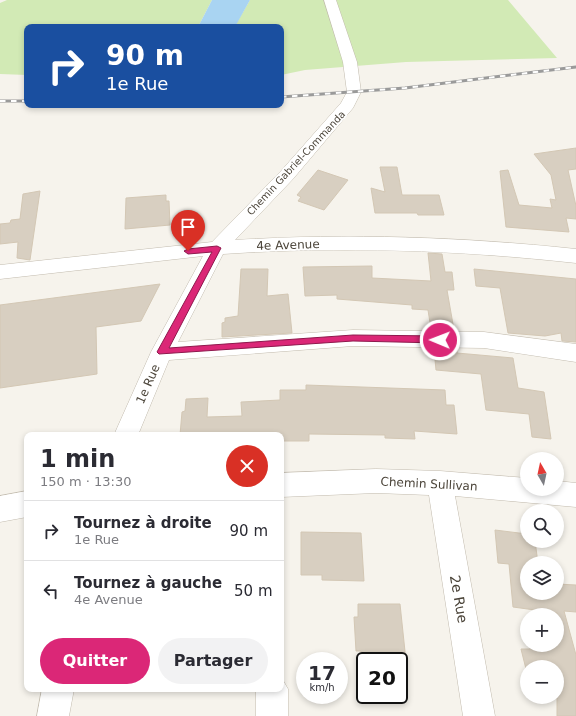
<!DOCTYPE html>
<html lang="fr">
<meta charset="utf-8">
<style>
:root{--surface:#fff;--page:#f2f2f3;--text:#2b2b33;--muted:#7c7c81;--line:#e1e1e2;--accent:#db2777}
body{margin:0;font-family:"DejaVu Sans",sans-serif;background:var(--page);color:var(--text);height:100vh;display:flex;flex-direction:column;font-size:15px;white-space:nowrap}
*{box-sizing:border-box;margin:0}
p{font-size:13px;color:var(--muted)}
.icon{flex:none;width:22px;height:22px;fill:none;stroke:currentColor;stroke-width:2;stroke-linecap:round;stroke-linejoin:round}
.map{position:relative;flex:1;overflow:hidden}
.drawer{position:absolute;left:24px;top:432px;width:260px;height:260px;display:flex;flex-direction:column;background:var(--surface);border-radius:8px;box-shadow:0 2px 6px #0003}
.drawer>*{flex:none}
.guide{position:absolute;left:24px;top:24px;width:260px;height:84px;border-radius:8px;box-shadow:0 2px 6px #0003;background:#1a4fa0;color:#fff;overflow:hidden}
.needle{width:26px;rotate:351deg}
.fabs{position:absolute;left:520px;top:452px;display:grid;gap:8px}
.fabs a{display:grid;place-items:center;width:44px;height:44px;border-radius:50%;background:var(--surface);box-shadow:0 2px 6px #0003;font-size:20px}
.speed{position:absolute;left:296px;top:652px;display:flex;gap:8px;font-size:20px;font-weight:700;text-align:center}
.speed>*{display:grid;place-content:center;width:52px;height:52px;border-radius:50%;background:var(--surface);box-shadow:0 2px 6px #0003;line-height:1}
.speed small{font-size:10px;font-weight:400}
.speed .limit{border:2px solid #111;border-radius:6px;background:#fff;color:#111}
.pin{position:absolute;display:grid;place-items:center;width:34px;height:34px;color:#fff;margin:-41px -17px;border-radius:50% 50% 50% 0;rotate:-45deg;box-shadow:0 0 4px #0007}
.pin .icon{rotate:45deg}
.me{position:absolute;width:44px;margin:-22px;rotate:271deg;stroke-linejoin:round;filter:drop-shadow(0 0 3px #0008)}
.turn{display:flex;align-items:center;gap:14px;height:84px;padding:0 16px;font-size:18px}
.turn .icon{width:52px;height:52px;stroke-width:2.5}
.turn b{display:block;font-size:28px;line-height:34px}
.round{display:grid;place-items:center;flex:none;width:42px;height:42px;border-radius:21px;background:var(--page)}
.summary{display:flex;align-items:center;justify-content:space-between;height:68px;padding:0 16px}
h1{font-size:24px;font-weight:700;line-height:30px}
.cta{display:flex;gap:8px;margin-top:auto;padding:8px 16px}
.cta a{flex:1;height:46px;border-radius:24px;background:var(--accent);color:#fff;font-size:16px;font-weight:700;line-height:46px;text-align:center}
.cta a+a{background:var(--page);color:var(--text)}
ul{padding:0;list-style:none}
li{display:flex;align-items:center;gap:12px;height:60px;padding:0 16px;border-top:1px solid var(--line)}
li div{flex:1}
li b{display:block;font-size:15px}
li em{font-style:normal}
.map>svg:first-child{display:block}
.green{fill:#d2eab5}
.water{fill:#a9d4f2}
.building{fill:#d8cfc1;stroke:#d3c7b4}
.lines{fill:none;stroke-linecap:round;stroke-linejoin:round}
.minor-casing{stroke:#c2bbae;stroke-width:1}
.minor{fill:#fff;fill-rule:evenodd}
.rail-casing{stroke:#9a9a9a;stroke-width:3}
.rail{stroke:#fff;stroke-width:2;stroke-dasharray:5.5;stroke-linecap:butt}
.route{fill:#db2777;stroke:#8e194d}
.labels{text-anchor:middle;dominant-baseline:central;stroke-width:3.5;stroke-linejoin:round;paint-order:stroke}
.far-street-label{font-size:10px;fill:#4b4439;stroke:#fff}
.street-label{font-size:12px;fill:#4b4439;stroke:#fff}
.near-street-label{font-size:14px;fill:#4b4439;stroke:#fff}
</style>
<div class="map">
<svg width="576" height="716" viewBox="0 0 576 716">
<rect width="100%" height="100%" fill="#f6f3ec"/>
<!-- green -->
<path class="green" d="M7 0H212L198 27H27V75L0 74V3Z
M250 0H508L557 58 406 62 305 70 281 75V27H232L236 24Z"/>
<!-- water -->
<path class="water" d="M212 0H250L236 25 232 27H198Z"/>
<!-- building -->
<path class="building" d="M576 148V169L568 170 576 206V219L566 218 569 232 506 227 500 171 508 170 519 205 552 208 550 199 556 200 551 175 534 154Z
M380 167H397L402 195H439L444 215H418L417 213H375L371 188 385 192Z
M318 170 348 180 324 210 298 201 301 197 297 195Z
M40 191 30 260 17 258 18 242 0 244V224L10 223 11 220 20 219 23 194Z
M166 195V201H169L170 225 125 229 126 198Z
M428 253 442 254 445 272H452L454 290H447L454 330 431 329 428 310 412 309V305L337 299V295L305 296 303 267 372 266V278L431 281Z
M241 269H268L267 296 288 294 292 333 222 337V323L225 322V318L238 316Z
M474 269 576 279V342L562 341 561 333 545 336 508 333 500 288 476 286Z
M160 284 141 321 96 327 97 374 0 388V305Z
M434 349H457V353L513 358 518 388 544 392 551 439 532 437 529 414 486 410 481 374 436 370Z
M306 385 445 390 446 405H454L457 434 414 431 415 439 385 438V435L309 434V441H281V435H180L182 412 185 411 186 399 208 398 207 417 242 416 241 402 280 400V390H306Z
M495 530 527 534V541H535L538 563H527V593H557V584L576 585V612L564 611 576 655V716H557V667H527V673L521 649H530V645H557V613L513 607 509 564 498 563Z
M301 532 361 533 364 581 322 580V575H301Z
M358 604H400L406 661H361V651H356L354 617H358Z"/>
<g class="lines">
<!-- minor casing -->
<g class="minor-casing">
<path id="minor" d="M324 0H336L357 62 361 92 353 108 293 179 235 240C349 233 463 237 576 249V263C458 250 341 246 223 254L178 342 353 330 484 332 576 344V362L484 348 353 346 169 360 138 435H114L151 352 203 256 0 279V265L212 242 281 171 341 103 347 92 343 62Z
M376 469 440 471 527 478V489H557V481L576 483V507L455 496 495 716H463L429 495 376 493 281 497V473Z
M27 491V517L0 522V496Z
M281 677 288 689V716H256V689H281Z
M42 689H74L69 716H37Z"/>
</g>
<!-- minor -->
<use href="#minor" class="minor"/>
<!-- rail casing -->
<g class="rail-casing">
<path id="rail" d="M281 97 405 88 576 67
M0 101H27"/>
</g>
<!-- rail -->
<use href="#rail" class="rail"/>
</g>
<!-- route -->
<path class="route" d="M217 246 221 248 169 348 353 335 440 336 445 340 440 343 353 341 159 354 157 352 212 252 188 254 184 251 188 249Z"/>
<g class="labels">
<!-- far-street labels -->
<g class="far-street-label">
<text transform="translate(296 163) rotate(-47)">Chemin Gabriel-Commanda</text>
</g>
<!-- street labels -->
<g class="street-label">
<text transform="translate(288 245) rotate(-2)">4e Avenue</text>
<text transform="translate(148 384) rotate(-66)">1e Rue</text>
<text transform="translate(429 484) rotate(3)">Chemin Sullivan</text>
</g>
<!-- near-street labels -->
<g class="near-street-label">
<text transform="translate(459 599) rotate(80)">2e Rue</text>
</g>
</g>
</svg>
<div class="fabs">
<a><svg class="needle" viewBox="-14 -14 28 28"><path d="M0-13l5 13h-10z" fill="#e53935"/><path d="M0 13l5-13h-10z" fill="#7c7c81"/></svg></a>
<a><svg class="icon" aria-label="search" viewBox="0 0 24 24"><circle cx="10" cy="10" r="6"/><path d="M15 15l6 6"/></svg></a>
<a><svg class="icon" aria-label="layers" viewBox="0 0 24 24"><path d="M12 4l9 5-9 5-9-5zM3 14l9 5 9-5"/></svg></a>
<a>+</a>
<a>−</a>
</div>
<div class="speed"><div>17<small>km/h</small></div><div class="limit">20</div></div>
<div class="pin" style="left:188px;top:251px;background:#d93025"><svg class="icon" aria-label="arrive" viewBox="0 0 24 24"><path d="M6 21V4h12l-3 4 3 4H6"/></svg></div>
<svg class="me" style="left:440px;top:340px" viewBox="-20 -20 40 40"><circle r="17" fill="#db2777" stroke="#fff" stroke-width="3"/><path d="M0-11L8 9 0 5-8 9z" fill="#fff"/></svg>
<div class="guide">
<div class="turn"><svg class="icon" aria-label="right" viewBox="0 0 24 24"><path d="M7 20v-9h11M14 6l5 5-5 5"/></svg><div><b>90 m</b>1e Rue</div></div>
</div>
<section class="drawer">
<div class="summary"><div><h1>1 min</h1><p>150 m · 13:30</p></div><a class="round" style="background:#d93025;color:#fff"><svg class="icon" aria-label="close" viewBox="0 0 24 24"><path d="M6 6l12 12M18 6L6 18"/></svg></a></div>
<ul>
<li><svg class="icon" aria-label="right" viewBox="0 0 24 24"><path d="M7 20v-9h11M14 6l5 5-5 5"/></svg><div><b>Tournez à droite</b><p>1e Rue</p></div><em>90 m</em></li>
<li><svg class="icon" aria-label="left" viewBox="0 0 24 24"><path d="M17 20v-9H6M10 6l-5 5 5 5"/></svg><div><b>Tournez à gauche</b><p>4e Avenue</p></div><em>50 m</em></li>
</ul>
<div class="cta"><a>Quitter</a><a>Partager</a></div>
</section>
</div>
